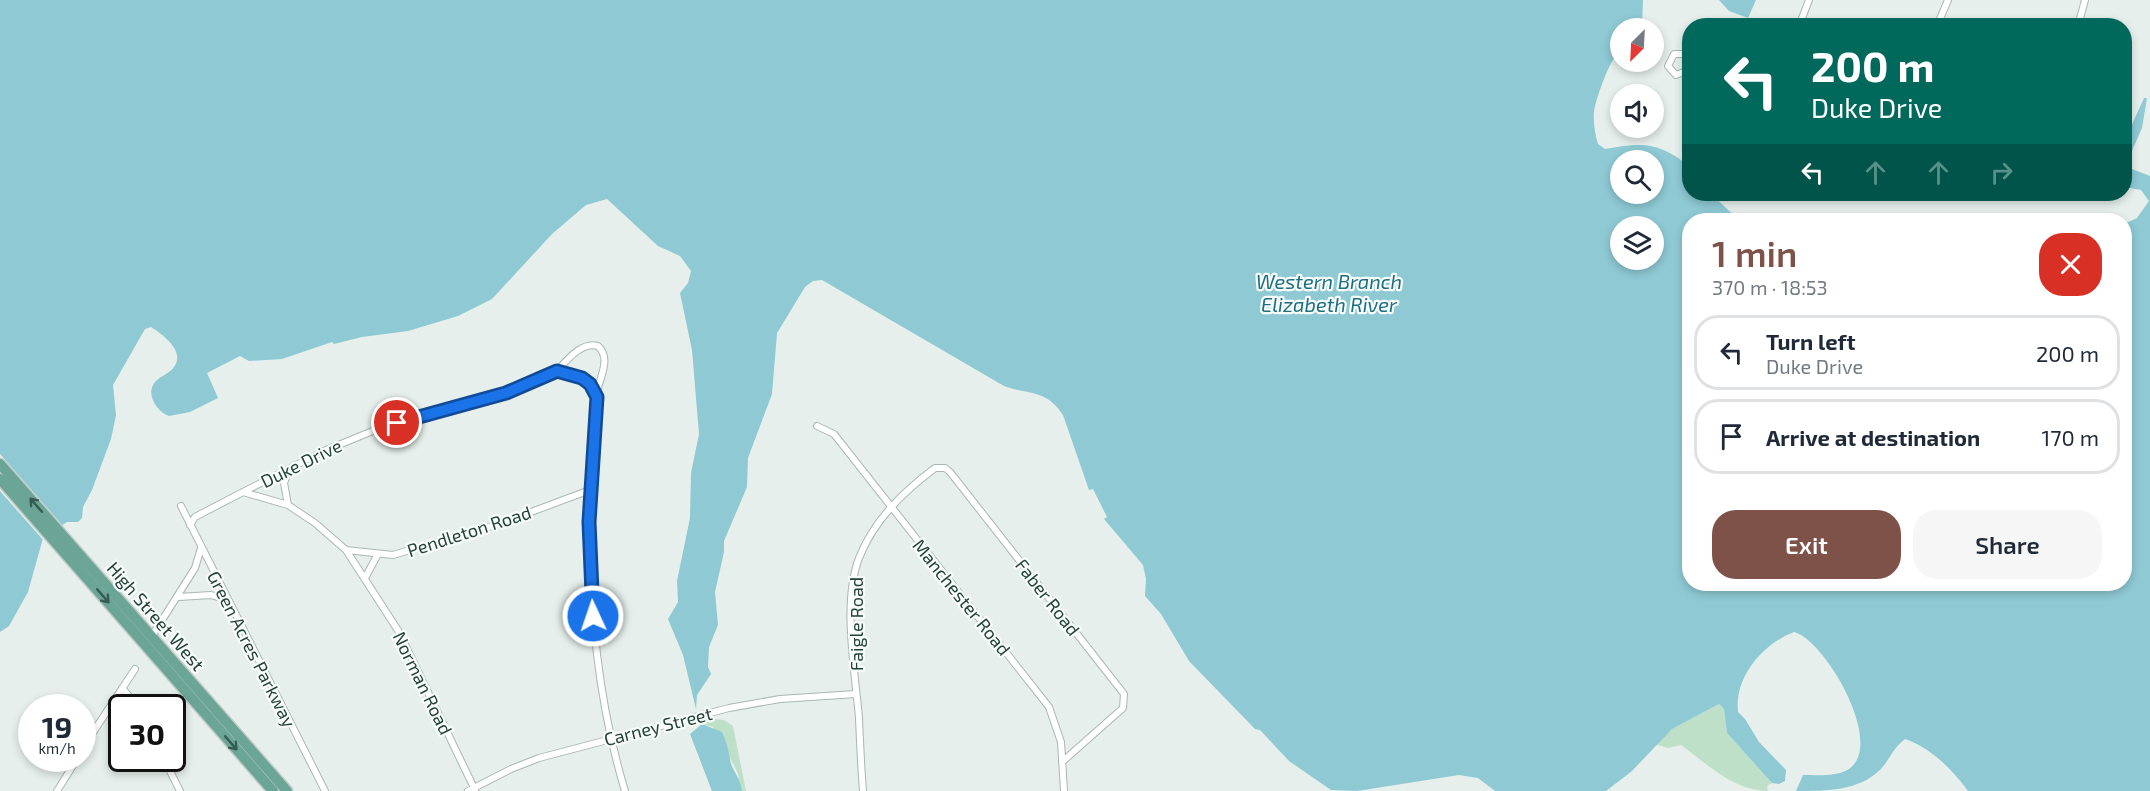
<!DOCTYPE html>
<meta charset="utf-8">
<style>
:root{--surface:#fff;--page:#f6f6f7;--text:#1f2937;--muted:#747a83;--line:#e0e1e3;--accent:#7f5249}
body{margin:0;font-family:"Exo 2",sans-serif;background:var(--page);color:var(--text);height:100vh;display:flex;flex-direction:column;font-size:22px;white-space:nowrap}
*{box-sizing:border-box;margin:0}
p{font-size:20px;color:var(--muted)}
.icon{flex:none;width:33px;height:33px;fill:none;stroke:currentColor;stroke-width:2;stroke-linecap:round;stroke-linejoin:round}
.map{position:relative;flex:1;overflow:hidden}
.details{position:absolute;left:1682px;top:213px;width:450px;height:378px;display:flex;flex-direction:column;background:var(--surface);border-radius:24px;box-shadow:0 3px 9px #0003}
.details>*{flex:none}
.guide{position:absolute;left:1682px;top:18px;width:450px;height:183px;border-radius:24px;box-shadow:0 3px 9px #0003;background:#00695c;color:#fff;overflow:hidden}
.needle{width:39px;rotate:204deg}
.buttons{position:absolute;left:1610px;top:18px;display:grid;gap:12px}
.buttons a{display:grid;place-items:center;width:54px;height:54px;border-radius:50%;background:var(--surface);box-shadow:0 3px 9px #0003;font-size:30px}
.speed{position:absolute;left:18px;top:694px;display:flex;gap:12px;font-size:30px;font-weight:700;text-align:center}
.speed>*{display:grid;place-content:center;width:78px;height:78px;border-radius:50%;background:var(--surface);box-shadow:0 3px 9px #0003;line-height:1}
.speed small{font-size:15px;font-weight:400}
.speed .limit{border:3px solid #111;border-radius:9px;background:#fff;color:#111}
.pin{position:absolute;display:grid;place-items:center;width:51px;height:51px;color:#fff;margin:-26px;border:3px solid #fff;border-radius:50%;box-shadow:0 2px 6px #0007}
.me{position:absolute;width:66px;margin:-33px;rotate:357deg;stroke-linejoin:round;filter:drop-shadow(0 0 4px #0008)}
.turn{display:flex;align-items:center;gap:21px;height:126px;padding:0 30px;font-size:27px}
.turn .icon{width:78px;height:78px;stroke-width:2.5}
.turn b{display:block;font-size:42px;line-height:51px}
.lanes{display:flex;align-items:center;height:57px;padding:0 30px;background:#0003;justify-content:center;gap:30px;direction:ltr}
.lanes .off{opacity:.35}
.round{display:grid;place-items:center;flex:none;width:63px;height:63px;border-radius:24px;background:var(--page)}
.overview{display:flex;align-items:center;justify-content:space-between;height:102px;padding:0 30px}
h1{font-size:36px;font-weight:600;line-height:45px;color:var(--accent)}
.action{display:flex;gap:12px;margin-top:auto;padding:12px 30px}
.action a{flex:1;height:69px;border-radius:24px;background:var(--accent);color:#fff;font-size:24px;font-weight:600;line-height:69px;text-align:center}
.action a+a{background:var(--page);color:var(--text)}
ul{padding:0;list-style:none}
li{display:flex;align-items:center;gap:18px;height:75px;margin:0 12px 9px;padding:0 18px;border:3px solid var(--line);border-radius:24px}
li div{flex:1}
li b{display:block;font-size:22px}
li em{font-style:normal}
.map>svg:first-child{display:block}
.green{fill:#bfe0c8}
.water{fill:#8ec9d4;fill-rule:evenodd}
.pier{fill:#e6efeb}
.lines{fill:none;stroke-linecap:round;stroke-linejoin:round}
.street-casing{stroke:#a8b8b2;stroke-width:8}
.primary-casing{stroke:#c2cac8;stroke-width:13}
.street{stroke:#fff;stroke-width:6}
.primary{stroke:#6aa596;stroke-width:10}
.oneway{stroke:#365b51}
.route-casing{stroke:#114b97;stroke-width:15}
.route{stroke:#1a73e8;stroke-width:10}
.labels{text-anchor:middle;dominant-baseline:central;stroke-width:4.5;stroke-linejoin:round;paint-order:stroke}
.street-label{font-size:18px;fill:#24423a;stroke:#f7fbf9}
.water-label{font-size:20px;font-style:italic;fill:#1c6f80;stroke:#f7fbf9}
</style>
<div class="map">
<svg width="2150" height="791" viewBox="0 0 2150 791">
<rect width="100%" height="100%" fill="#e6efeb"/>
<!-- green -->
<path class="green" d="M1719 704 1724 709 1727 733 1772 783 1767 786 1768 791C1734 791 1707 764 1681 745L1668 748 1655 744 1672 729Z
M716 719 724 720 733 726 746 791H742L737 771 713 727 702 724Z"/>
<!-- water -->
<path class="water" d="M0 0H1643L1642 28H1620V52C1610 57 1596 99 1594 111 1593 122 1595 134 1598 144L1605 149C1642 142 1659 142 1689 166V194H1711L1739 220H1689V584H2124V224L2137 218 2149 201 2141 190 2124 187V142L2144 98H2147L2142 128 2128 160 2132 169 2150 176V791H1968C1952 769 1931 748 1905 739 1893 748 1890 759 1881 769 1859 791 1827 791 1796 791L1803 775C1817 775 1837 777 1849 769 1886 743 1824 639 1794 632 1762 644 1734 678 1738 712L1745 719 1759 742 1786 770 1785 781 1779 784 1772 783 1727 733 1724 709 1719 704 1672 729 1632 771 1606 791H1495L1478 778 1459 775 1357 791 1331 790 1289 761 1260 730 1255 729 1189 661 1161 614 1145 596 1146 579 1143 565 1104 519 1107 517 1093 489 1089 490 1063 415C1046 389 1028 395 1004 386L822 280 813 281 805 287 777 333 772 394 748 458 747 487 724 541V552L715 592 718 625 709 647 708 667 711 674 697 695 696 709 683 655 668 619 678 602 677 581 690 518 691 473 699 434 692 350 680 293 688 283 691 271 680 256 658 246 607 199 586 205 552 234 492 299 458 316 408 331 362 337 334 344 332 342 282 359 249 361 240 356 207 373 218 398 190 412 169 416C157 412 145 394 155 382 160 376 169 374 174 367 186 351 162 334 151 327L145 329 113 385 116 415 111 439 92 490 83 507 82 518 78 522H67L43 538 28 592 9 626 0 632ZM1620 160H1653V194H1620ZM1620 226H1653V260H1620Z
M1719 0H1756L1748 18 1729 11Z
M702 724 722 732C726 741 729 750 730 760 732 771 741 778 742 791H712L690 734Z"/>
<!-- pier -->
<path class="pier" d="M0 454 64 527 44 541 0 491Z"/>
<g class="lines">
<!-- street casing -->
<g class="street-casing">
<path id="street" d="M1799 26 1809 0
M1937 26 1948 0
M2078 26 2085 0
M1689 58 1683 54H1674L1668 66 1676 75 1684 72 1689 65
M557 371C567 360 582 341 598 346 612 359 599 378 597 393 595 409 595 427 594 443 585 560 591 678 625 791
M817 426 834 434 1049 707 1061 742 1064 791
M243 492 288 505 315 523 346 550 399 632 475 790
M288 505 284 483 289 469
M181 506 325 791
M190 525 195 517 243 492 324 451 375 430 506 393 557 371 582 378 590 384 596 394
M346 550 393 555 499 524 590 490
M365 578 378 554
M179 597 211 595 227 600
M152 636 195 568 201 548
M122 688 139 708
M82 749 135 669
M164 759 180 791
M57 791 77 759
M468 791 511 769 539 758 729 708 780 699 856 694
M863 791C861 767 860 742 859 718 855 670 842 603 859 558 874 520 903 492 935 468H945L950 472 1124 694 1123 708 1062 762"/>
</g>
<!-- primary casing -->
<g class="primary-casing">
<path id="primary" d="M0 464 287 791
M0 479 273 791"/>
</g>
<!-- street -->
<use href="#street" class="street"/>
<!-- primary -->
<use href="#primary" class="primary"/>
</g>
<!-- one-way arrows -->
<defs><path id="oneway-shaft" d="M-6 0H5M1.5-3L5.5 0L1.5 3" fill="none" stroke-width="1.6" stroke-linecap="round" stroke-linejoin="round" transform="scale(1.5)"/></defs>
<g class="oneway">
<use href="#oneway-shaft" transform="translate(36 505) rotate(-131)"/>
<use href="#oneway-shaft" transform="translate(103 596) rotate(49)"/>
<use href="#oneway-shaft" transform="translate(231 743) rotate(49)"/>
</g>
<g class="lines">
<!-- route casing -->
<g class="route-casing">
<path id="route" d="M397 423 506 393 557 371 582 378 590 384 597 397 589 522 593 616"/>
</g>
<!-- route -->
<use href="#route" class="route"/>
</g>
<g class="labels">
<!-- street labels -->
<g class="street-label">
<text transform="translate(301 463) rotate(-26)">Duke Drive</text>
<text transform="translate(469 531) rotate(-18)">Pendleton Road</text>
<text transform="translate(962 597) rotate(51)">Manchester Road</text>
<text transform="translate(1048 597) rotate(52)">Faber Road</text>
<text transform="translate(156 616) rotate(49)">High Street West</text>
<text transform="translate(856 624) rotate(-90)">Faigle Road</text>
<text transform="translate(252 649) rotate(63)">Green Acres Parkway</text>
<text transform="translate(423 683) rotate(64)">Norman Road</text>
<text transform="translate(658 726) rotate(-14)">Carney Street</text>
</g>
<!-- water labels -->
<g class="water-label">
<text x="1329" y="281">Western Branch<tspan x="1329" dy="23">Elizabeth River</tspan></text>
</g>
</g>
</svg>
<div class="buttons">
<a><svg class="needle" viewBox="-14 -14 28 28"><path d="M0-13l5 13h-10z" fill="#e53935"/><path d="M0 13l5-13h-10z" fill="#747a83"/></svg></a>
<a><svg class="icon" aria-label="sound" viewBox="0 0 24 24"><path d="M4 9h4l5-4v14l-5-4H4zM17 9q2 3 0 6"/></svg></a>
<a><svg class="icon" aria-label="search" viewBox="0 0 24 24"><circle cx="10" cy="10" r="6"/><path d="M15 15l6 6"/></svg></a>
<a><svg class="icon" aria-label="layers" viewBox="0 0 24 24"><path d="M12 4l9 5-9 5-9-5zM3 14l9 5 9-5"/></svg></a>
</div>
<div class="speed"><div>19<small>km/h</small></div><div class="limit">30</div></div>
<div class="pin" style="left:397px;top:423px;background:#d93025"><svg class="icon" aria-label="arrive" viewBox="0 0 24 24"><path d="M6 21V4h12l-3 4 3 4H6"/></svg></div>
<svg class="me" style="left:593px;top:616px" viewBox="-20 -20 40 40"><circle r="17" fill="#1a73e8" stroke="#fff" stroke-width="3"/><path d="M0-11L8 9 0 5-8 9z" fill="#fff"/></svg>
<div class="guide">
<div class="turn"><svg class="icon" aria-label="left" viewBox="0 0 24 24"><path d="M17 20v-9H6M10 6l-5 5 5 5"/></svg><div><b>200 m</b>Duke Drive</div></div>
<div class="lanes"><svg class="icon" aria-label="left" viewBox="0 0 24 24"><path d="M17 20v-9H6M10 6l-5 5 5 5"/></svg><svg class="icon off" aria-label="ahead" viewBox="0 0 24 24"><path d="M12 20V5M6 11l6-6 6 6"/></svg><svg class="icon off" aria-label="ahead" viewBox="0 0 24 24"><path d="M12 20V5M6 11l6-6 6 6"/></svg><svg class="icon off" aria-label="right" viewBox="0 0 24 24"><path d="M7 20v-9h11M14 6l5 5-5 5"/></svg></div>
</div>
<section class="details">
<div class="overview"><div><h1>1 min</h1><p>370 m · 18:53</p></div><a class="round" style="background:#d93025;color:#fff"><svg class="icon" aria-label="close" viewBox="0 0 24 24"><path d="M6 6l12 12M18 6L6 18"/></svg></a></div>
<ul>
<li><svg class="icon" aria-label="left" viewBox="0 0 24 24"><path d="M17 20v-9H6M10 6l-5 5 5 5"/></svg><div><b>Turn left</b><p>Duke Drive</p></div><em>200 m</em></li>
<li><svg class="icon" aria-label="arrive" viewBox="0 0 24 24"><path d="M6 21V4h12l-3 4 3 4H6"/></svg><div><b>Arrive at destination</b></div><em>170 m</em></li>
</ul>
<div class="action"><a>Exit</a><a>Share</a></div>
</section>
</div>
